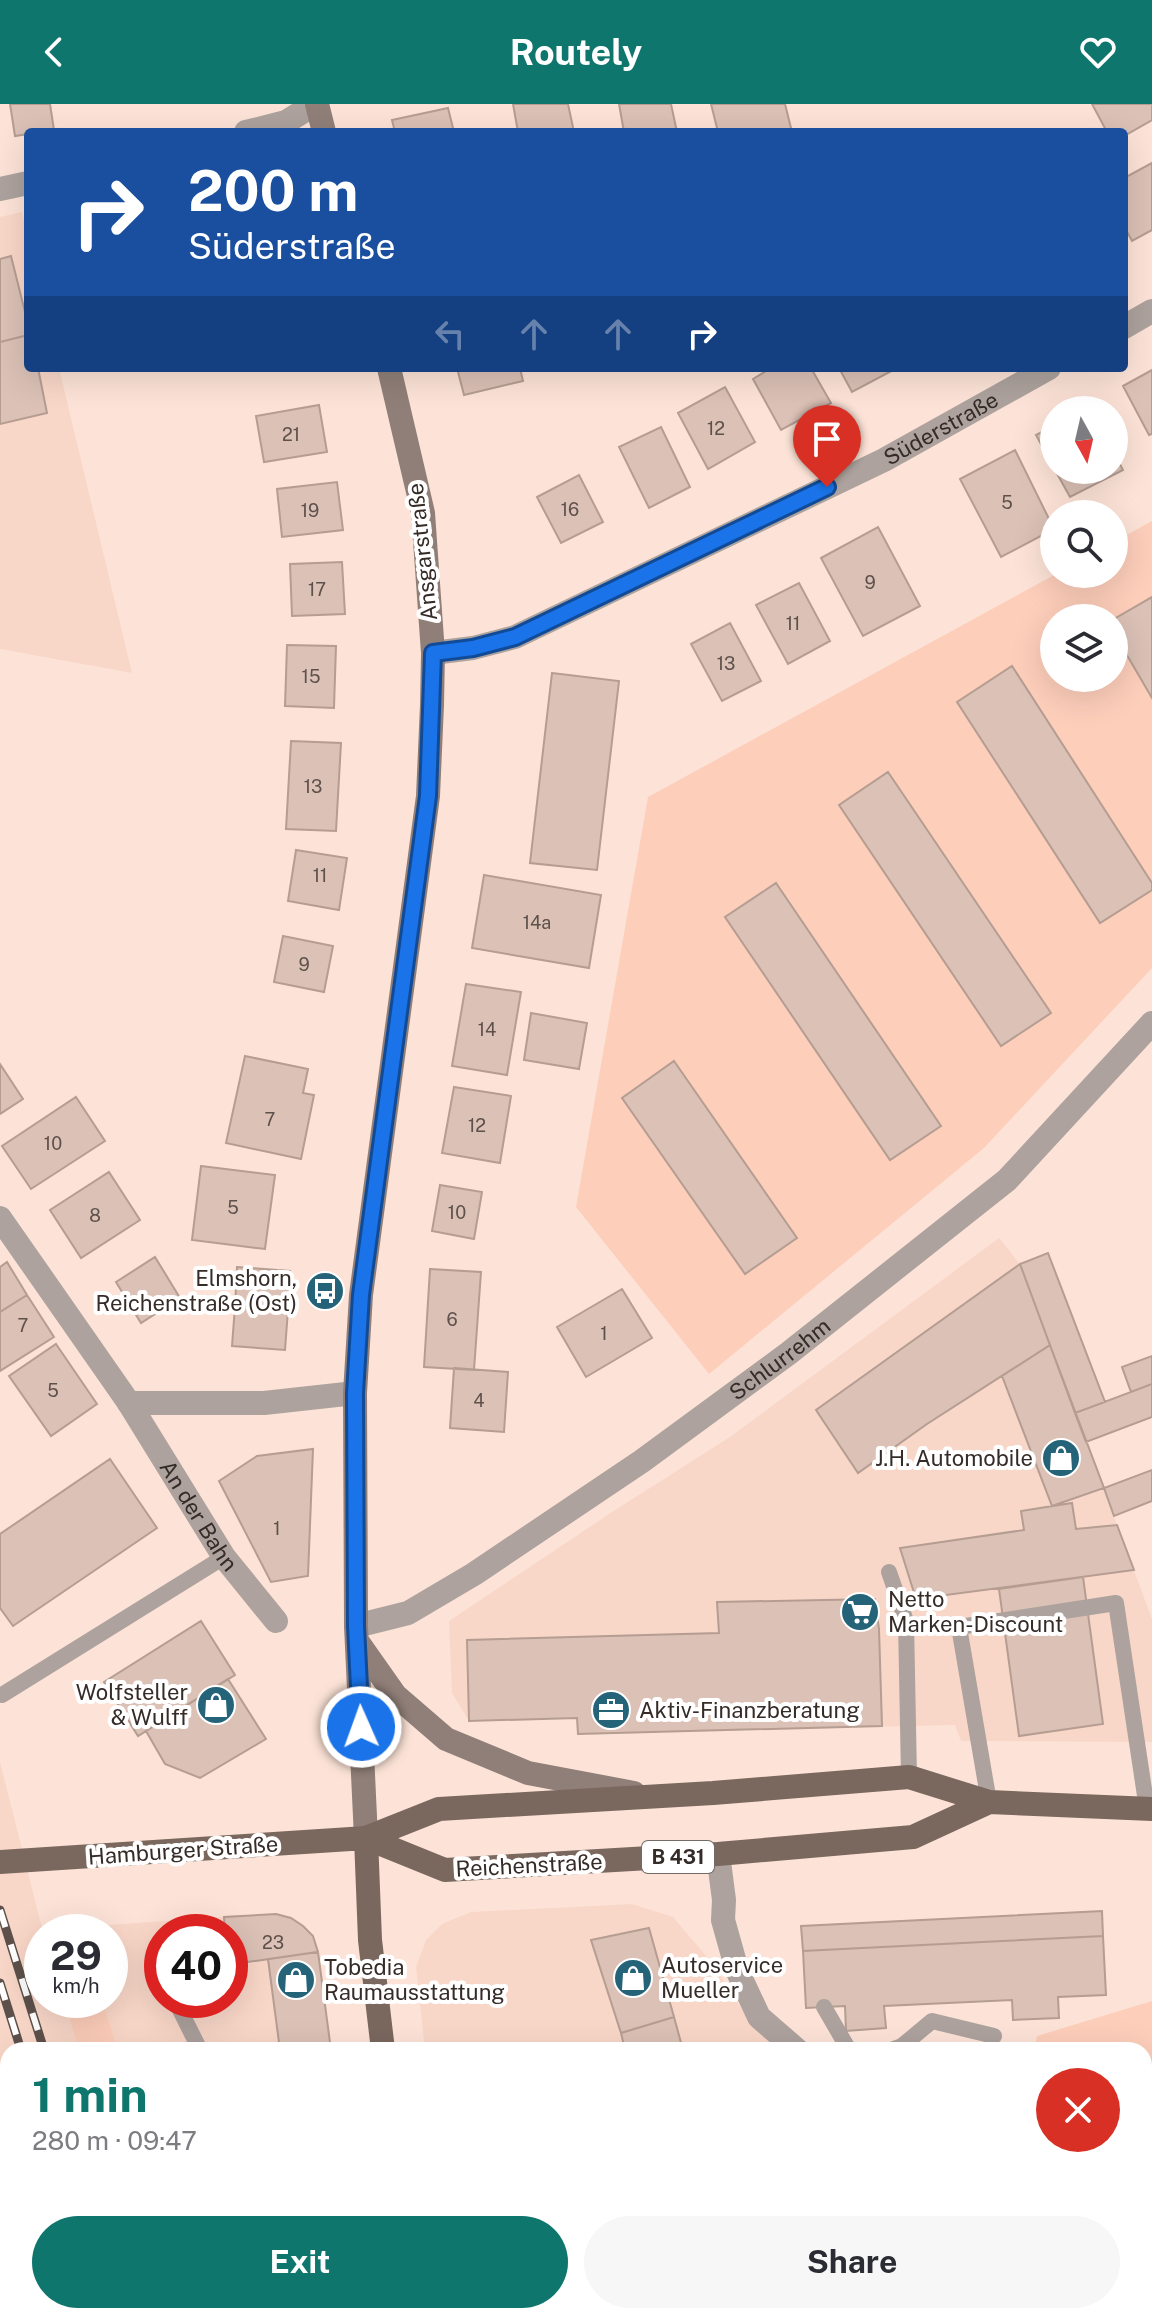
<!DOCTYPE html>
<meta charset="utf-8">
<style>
:root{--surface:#fff;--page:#f7f7f7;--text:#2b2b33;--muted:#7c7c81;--accent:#0f766e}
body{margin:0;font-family:"Public Sans",sans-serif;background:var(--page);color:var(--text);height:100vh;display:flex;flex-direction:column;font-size:30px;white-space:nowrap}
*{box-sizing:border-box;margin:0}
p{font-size:26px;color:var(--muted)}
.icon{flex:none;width:44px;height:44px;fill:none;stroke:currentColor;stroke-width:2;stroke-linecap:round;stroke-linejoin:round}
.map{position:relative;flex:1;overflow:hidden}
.sheet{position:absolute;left:0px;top:1938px;width:1152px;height:282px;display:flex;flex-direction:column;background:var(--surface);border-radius:24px 24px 0 0;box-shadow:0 8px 32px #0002}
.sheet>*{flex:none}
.guide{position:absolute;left:24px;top:24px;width:1104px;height:244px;border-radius:8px;box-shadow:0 8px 32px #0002;background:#1a4fa0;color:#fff;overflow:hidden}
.needle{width:52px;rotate:172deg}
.tools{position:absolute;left:1040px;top:292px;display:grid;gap:16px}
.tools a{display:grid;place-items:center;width:88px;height:88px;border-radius:50%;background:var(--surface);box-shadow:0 8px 32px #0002;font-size:40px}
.speed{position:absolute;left:24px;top:1810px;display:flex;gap:16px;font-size:40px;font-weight:700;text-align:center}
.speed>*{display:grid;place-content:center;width:104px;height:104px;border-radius:50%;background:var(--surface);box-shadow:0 8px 32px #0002;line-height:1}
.speed small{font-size:20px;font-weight:400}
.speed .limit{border:12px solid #d22;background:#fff;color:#111}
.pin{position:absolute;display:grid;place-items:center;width:68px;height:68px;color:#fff;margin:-82px -34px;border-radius:50% 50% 50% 0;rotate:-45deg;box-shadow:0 0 8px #0007}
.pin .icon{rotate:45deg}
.me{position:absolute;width:88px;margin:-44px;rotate:358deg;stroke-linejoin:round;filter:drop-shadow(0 0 6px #0008)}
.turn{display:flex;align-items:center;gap:28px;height:168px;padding:0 32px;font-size:36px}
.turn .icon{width:104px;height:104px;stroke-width:2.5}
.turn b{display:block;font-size:56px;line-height:68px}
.lanes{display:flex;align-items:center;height:76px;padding:0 32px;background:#0003;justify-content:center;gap:40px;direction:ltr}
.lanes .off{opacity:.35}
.round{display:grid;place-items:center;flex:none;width:84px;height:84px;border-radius:42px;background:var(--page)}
.summary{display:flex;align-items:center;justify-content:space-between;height:136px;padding:0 32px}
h1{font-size:48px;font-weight:700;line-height:60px;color:var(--accent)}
.cta{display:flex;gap:16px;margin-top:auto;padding:16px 32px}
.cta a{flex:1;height:92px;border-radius:48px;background:var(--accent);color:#fff;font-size:32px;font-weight:700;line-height:92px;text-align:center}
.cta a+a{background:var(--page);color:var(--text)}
header{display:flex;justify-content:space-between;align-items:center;height:104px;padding:0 32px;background:var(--accent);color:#fff;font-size:36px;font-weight:700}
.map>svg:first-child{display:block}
.built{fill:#f9d7c8;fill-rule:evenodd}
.green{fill:#fdceba;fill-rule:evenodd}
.building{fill:#dbc1b6;stroke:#b59d92;stroke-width:2}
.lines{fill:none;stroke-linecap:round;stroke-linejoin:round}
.lane{stroke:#ada29d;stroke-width:16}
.street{stroke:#ada29d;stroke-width:24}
.secondary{stroke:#907f78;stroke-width:24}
.primary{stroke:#7a675e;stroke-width:24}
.rail-casing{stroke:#5e514b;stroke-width:9}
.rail{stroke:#fff;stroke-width:6;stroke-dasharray:18;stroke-linecap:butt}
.route-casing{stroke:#114b97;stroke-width:20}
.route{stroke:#1a73e8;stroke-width:14}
.labels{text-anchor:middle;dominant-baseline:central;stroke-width:8;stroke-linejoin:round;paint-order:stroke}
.number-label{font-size:18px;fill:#5e504b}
.shield{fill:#fff;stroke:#726b68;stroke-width:2}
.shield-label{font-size:20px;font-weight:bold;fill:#352b27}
.street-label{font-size:22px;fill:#352b27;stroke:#fff}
.poi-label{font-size:22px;fill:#352b27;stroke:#fff;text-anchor:start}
</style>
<header><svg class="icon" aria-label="back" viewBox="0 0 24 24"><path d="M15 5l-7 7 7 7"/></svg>Routely<svg class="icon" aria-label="heart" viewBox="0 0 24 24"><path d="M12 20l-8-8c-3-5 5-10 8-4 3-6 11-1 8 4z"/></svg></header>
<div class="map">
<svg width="1152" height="2219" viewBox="0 0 1152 2219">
<rect width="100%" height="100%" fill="#fde3d7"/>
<!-- built -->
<path class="built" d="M22 108 28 133V264H59L132 569 0 545V113Z
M999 1134 1020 1160 1152 1515V1638L961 1637 955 1621 578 1630 577 1614 469 1617 452 1589 449 1517 615 1406 730 1333Z
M0 1658 43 1828 42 1896H64L79 1946H8V2001L0 1976Z
M632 1800 673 1813 713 1860 751 1920 780 1946H425L416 1863 426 1836 442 1820 471 1808Z
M262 1810H276L291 1814 313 1832 318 1848 331 1946H118L102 1896H110V1828H81L80 1823ZM162 1828H230V1896H162Z
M76 2212H161L164 2219H79Z
M203 2212H369L370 2219H205Z
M457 2212H872L874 2219H457Z"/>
<!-- green -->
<path class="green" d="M1152 417V864L984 1044 709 1270 576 1103 648 693 1056 470H1114V438ZM1054 514H1114V574H1054Z
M64 1896H102L118 1946H79Z
M1152 1897V2059L1144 2053V1946H1034L1037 1932Z
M0 1976 8 2001V2212H76L79 2219H0Z"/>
<!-- building -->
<path class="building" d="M10 0H50L54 26 15 32Z
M513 0H568L574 28H518Z
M619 0H671L677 28H624Z
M711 0H785L792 28H718Z
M1092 0H1152V16L1124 32V28H1107Z
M448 4 454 28H395L392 16Z
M1152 59V126L1132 137 1124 122V74Z
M11 152 28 220V231L0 238V155Z
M28 231V264H38L47 309 0 320V238Z
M457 264H520L523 277 464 291Z
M771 264H811L831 299 781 326 753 275Z
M839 264H897L852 288Z
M1152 266V330L1149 331 1123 282Z
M725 283 755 338 708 365 678 309Z
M319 301 327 348 264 358 256 312Z
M1054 322V364L1036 331Z
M661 323 690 383 649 404 619 343Z
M1015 346 1054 425 1001 453 960 375Z
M1114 349 1123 366 1070 393 1055 366H1114Z
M579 371 603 418 561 439 537 393Z
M337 378 343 426 282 433 277 385Z
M878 423 920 502 863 532 821 454Z
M342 458 345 510 292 512 290 460Z
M799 479 830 537 788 560 756 501Z
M1152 493V594L1114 529V515Z
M730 519 761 577 722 597 691 540Z
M287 541 336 542 334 604 285 602Z
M1012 562 1152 779V786L1100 819 957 598Z
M552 569 619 577 597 766 530 759Z
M291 637 341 639 336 727 286 725Z
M888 668 1051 909 1001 942 839 701Z
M296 746 347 754 339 806 288 797Z
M484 771 601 791 589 864 472 844Z
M776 779 941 1022 890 1056 725 813Z
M283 832 333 842 324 888 274 878Z
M466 880 521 888 507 971 452 962Z
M531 909 587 919 579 965 524 956Z
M245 952 308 965 303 989 314 991 301 1055 226 1039Z
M674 957 797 1134 745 1170 622 994Z
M0 960 23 995 0 1010Z
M454 983 511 992 500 1059 442 1049Z
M76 993 105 1037 31 1085 2 1042Z
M201 1062 275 1071 265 1145 192 1136Z
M109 1068 140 1116 81 1154 50 1106Z
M440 1081 482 1088 474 1135 432 1127Z
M1048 1149 1105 1298 1075 1309 1020 1160Z
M155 1153 180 1194 141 1219 116 1178Z
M7 1158 27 1191 0 1208V1163Z
M1020 1160 1050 1241 927 1320 858 1369 816 1306Z
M237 1163 290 1167 288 1206 235 1202Z
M430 1165 481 1168 474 1266 424 1263Z
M622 1185 652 1234 586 1273 557 1223Z
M27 1191 54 1233 0 1267V1208Z
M235 1202 288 1206 285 1246 232 1242Z
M56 1240 97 1300 51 1332 9 1272Z
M1050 1241 1104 1384 1052 1402 1002 1272Z
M1152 1252V1280L1131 1288 1122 1263Z
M454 1264 508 1268 504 1328 450 1324Z
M1152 1280V1313L1086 1338 1075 1309Z
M313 1345 308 1472 271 1478 219 1377 257 1352Z
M110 1355 157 1424 13 1522 0 1504V1430Z
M1152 1366V1397L1114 1412 1104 1384Z
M1072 1399 1076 1425 1117 1421 1134 1466 916 1495 900 1444 1024 1426 1021 1407Z
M1083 1473 1103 1620 1019 1632 999 1485Z
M875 1495 879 1525 882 1622 578 1630 577 1614 469 1617 467 1536 719 1529 717 1498Z
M201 1517 235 1571 138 1632 104 1578Z
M228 1575 266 1635 200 1674 165 1660 146 1627Z
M1102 1807 1103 1832 803 1847 801 1822Z
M276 1810 291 1814 303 1822 313 1832 318 1848 241 1859 230 1844V1828H225L224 1813Z
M649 1824 674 1913 621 1929 591 1836Z
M1103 1832 1106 1891 1058 1893 1059 1914 1013 1916 1012 1896 884 1902 886 1924 846 1927 845 1902 806 1904 803 1847Z
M318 1848 331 1946H280L268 1855Z
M674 1913 683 1946H625L621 1929Z
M1144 2119 1152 2127V2213L1144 2205Z
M252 2212H358L359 2217 253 2219Z
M974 2212H1010L1003 2219H981Z"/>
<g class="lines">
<!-- lane -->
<path class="lane" d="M889 1468 906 1517 909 1673
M2 1591 224 1453
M989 1698 959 1523 1116 1499 1147 1705
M154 1854 162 1870
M175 1896 200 1946
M824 1903 849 1946
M891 1946 902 1942 932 1917 994 1932"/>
<!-- street -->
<g class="street">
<path d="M246 28 286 18 315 0"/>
<path d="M0 85 28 79"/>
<path d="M1124 223 1152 207"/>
<path id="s1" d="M433 549 473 544 515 533 884 356 1049 264"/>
<path id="s2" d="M0 1114 129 1299 224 1453 276 1517"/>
<path d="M129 1299H264L355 1289"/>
<path id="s3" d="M356 1522 408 1509 474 1470 642 1357 789 1249 1007 1076 1152 919"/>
<path d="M718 1750 724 1796 723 1816 737 1866 759 1913 797 1946"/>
<path d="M1078 2212 1085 2219"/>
</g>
<!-- secondary -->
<path class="secondary" d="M317 0 324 28
M357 1537 395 1591 446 1635 528 1669 634 1689
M366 1734 356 1522 355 1289 361 1191 428 692 432 601 433 549 423 409 389 264"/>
<!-- primary -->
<path class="primary" d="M366 1734 445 1766 718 1750 913 1733 989 1698
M366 1734 370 1836 383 1946
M0 1758 366 1734 439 1705 713 1689 909 1673 989 1698 1152 1705
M416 2212V2219"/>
<!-- rail casing -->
<g class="rail-casing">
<path id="rail" d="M0 1806 44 1946
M0 1879 21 1946
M105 2212 108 2219
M129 2212 131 2219"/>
</g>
<!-- rail -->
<use href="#rail" class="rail"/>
</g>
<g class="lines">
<!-- route casing -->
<g class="route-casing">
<path id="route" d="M361 1623 356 1522 355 1289 361 1191 428 692 433 549 473 544 515 533 827 383"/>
</g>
<!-- route -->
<use href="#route" class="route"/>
</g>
<!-- icons -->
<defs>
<g id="bus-disc" transform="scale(2)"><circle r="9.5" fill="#256379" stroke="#fff"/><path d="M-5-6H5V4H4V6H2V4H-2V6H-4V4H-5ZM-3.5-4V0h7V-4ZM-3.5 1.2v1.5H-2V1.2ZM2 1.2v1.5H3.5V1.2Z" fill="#fff"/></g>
<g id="shop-disc" transform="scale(2)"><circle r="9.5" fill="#256379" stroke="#fff"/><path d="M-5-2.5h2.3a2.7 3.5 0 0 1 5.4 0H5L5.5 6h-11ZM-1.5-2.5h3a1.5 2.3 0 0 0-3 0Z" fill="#fff"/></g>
<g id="supermarket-disc" transform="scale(2)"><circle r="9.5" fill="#256379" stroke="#fff"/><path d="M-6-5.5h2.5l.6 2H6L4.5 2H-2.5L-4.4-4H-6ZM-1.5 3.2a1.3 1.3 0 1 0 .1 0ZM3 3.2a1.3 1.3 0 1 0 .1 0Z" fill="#fff"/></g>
<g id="office-disc" transform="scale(2)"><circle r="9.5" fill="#256379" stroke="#fff"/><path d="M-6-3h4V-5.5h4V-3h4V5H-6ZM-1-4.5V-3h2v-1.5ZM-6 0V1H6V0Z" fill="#fff"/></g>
</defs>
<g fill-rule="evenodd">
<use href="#bus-disc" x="325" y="1187"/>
<use href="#shop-disc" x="1061" y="1354"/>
<use href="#supermarket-disc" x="860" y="1508"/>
<use href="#shop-disc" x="216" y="1601"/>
<use href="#office-disc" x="611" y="1606"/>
<use href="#shop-disc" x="633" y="1874"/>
<use href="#shop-disc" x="296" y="1876"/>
</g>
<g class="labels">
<!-- number labels -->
<g class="number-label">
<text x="716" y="324">12</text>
<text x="291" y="330">21</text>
<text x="1007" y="398">5</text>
<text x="570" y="405">16</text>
<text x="310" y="406">19</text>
<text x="870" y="478">9</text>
<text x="317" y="485">17</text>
<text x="793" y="519">11</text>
<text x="726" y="559">13</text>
<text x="311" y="572">15</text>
<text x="313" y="682">13</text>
<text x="320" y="771">11</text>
<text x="537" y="818">14a</text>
<text x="304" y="860">9</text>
<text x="487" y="925">14</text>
<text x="270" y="1015">7</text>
<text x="477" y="1021">12</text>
<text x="53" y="1039">10</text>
<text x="233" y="1103">5</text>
<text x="457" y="1108">10</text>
<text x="95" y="1111">8</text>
<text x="452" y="1215">6</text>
<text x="23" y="1221">7</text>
<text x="604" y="1229">1</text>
<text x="53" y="1286">5</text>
<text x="479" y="1296">4</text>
<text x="277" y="1424">1</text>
<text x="273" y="1838">23</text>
</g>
<!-- shield labels -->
<rect class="shield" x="642" y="1737" width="72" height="32" rx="6"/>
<g class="shield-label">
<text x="678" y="1753">B 431</text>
</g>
<!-- street labels -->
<g class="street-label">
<text stroke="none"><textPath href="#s1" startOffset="558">Süderstraße</textPath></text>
<text transform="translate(422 448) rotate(-96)">Ansgarstraße</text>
<text stroke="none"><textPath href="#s3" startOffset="504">Schlurrehm</textPath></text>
<text stroke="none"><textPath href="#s2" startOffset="358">An der Bahn</textPath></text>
<text transform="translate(183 1746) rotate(-4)">Hamburger Straße</text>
<text transform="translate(529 1761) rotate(-3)">Reichenstraße</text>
</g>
<!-- poi labels -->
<g class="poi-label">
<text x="297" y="1174" text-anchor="end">Elmshorn,<tspan x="297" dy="25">Reichenstraße (Ost)</tspan></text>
<text x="1033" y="1354" text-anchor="end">J.H. Automobile</text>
<text x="888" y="1495">Netto<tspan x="888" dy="25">Marken-Discount</tspan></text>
<text x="188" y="1588" text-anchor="end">Wolfsteller<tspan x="188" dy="25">&amp; Wulff</tspan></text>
<text x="639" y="1606">Aktiv-Finanzberatung</text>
<text x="661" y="1861">Autoservice<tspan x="661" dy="25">Mueller</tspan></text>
<text x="324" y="1863">Tobedia<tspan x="324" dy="25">Raumausstattung</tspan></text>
</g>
</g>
</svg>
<div class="tools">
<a><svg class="needle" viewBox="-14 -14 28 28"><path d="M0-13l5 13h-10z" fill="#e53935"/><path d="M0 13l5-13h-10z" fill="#7c7c81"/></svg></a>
<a><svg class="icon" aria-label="search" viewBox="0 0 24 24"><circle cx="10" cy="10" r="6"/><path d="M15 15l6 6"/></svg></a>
<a><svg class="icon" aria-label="layers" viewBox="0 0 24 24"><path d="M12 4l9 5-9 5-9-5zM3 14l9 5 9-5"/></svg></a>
</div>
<div class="speed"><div>29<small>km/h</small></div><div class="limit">40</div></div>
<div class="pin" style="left:827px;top:383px;background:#d93025"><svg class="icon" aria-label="arrive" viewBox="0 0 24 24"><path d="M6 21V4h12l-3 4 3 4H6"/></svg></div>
<svg class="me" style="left:361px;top:1623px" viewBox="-20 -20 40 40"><circle r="17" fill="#1a73e8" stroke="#fff" stroke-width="3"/><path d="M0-11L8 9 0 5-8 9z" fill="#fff"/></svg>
<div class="guide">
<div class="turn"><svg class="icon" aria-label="right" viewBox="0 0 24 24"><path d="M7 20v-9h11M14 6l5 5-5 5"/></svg><div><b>200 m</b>Süderstraße</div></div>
<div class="lanes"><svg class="icon off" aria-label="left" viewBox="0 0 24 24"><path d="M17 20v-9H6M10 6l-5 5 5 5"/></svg><svg class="icon off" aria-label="ahead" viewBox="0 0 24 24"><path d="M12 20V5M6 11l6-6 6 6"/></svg><svg class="icon off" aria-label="ahead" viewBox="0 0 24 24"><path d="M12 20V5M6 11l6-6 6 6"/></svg><svg class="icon" aria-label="right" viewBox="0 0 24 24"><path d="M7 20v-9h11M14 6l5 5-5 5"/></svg></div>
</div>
<section class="sheet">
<div class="summary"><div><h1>1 min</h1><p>280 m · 09:47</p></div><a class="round" style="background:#d93025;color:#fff"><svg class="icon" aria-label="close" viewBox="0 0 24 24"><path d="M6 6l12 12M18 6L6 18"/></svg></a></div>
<div class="cta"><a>Exit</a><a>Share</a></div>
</section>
</div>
